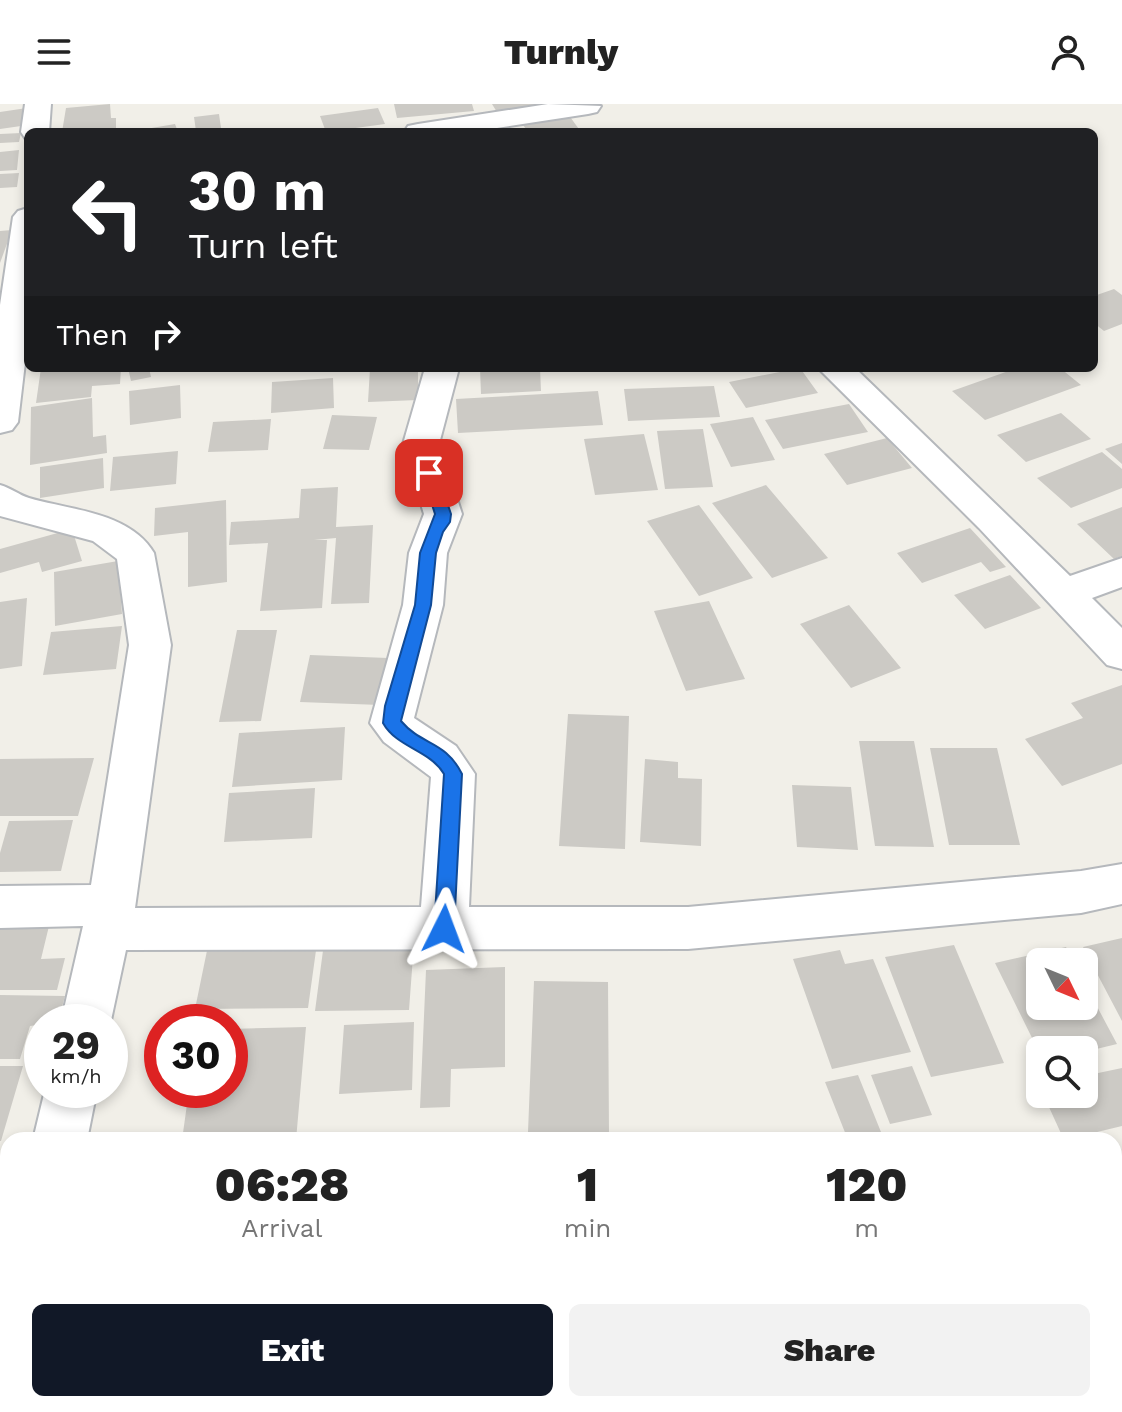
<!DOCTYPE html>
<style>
:root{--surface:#fff;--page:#f2f2f2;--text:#222;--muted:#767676;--accent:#111827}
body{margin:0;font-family:"Work Sans",sans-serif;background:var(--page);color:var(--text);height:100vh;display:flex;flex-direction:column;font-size:30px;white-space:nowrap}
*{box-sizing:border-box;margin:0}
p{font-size:26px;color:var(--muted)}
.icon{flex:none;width:44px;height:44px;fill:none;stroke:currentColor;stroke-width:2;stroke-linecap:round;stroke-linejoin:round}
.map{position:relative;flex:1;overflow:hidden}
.side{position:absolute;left:0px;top:1028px;width:1122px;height:280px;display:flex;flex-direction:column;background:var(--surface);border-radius:24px 24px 0 0;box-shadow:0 4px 12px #0003}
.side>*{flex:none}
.top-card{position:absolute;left:24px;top:24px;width:1074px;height:244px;border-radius:12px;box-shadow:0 4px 12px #0003;background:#202124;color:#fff;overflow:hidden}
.needle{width:52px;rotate:133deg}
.tools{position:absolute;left:1026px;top:844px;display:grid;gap:16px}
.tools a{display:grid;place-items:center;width:72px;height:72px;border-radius:12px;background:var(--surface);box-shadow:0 4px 12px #0003;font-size:40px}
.speed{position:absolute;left:24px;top:900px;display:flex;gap:16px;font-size:40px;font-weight:700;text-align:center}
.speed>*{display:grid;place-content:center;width:104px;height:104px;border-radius:50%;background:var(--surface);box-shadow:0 4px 12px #0003;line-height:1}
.speed small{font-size:20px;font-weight:400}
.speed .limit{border:12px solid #d22;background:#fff;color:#111}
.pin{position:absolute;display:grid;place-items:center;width:68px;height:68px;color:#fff;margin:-34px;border-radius:16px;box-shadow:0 4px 12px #0006}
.me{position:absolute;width:88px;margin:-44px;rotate:3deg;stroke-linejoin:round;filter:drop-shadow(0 0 6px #0008)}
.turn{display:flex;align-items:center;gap:28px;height:168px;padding:0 32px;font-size:36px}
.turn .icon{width:104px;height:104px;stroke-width:2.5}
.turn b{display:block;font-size:56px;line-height:68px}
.then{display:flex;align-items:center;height:76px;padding:0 32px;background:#0003;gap:16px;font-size:30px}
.eta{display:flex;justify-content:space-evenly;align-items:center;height:136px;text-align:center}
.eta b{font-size:48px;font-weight:800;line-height:56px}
.button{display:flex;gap:16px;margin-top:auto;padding:16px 32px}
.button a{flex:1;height:92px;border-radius:12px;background:var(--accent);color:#fff;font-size:32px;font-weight:800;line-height:92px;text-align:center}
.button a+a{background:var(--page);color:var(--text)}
header{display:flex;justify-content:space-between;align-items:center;height:104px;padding:0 32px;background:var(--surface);font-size:36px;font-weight:800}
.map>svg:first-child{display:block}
.building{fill:#cccac5}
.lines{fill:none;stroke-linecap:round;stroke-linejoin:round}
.street-casing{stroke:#b5b8bc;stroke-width:4}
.street{fill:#fff;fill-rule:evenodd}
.route{fill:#1a73e8;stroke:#114b97;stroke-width:2}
</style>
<header><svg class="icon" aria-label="menu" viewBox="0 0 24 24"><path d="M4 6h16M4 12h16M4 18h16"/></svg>Turnly<svg class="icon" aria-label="person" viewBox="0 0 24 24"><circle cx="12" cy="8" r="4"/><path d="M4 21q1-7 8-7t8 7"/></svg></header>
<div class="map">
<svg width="1122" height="1308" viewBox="0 0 1122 1308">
<rect width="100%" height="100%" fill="#f1efe8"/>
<!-- building -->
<path class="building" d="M110 0 111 14H116V28H62L66 4Z
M394 0H472L474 7 397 14Z
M492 0H563V2L500 13Z
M27 4 28 21 0 25V8Z
M378 4 385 20 326 28 320 12Z
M219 10 221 24 196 27 194 13Z
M568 10 581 28H528L521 18Z
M175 20 178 28H140V26Z
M21 29 19 38 0 39V30Z
M19 46 17 66 0 67V48Z
M19 69 17 83 0 84V70Z
M12 126 0 159V127Z
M1114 185 1122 191V220L1104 227 1094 219V192Z
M41 264H121L120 280 92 282 91 293 36 299Z
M128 264H149L151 273 131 277Z
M370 264H418V296L368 298Z
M480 264H540L541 287 481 290Z
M800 264 818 289 746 304 729 278Z
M1017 264H1060L1081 281 985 316 952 287Z
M333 274 334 304 271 309 272 278Z
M180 281 181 314 130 321 129 287Z
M714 282 720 313 628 317 624 285Z
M598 287 603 321 458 329 456 295Z
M92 294 93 333 106 331 107 349 30 361 31 303Z
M849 300 868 328 783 345 765 316Z
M1061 309 1091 335 1026 358 997 331Z
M332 311 377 313 369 346 323 345Z
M753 313 775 356 731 363 710 320Z
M271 315 268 346 208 348 213 318Z
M703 325 713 383 665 385 657 327Z
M644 330 658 386 595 391 584 335Z
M887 334 912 364 847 381 824 350Z
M1122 339V360L1105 345Z
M178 347 176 380 110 387 113 353Z
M1102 348 1122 365V384L1071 404 1037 374Z
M103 354 104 384 40 394V363Z
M766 381 828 454 772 474 712 399Z
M338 383 336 423 373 421 369 499 331 500 336 434 314 436H327L322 504 260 507 268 439 229 441 231 418 299 414 301 385Z
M226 396 227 478 188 483V428L154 432 155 404Z
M699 401 753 474 699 492 647 417Z
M1122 403V452L1114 455 1077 420Z
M970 424 1006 463 990 468 981 458 922 479 897 449Z
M72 425 82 457 42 468 39 458 0 469V445Z
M118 457 122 510 55 522 54 468Z
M1010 471 1041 504 985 525 954 491Z
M27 494 22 562 0 565V498Z
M709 497 745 575 686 587 654 507Z
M849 501 901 564 851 584 800 520Z
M122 522 116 565 43 571 51 528Z
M237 526H277L261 617 219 618Z
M310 551 388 554 380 601 300 598Z
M1122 581V660L1062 682 1025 635 1083 614 1071 599Z
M568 610 629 612 625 745 559 742Z
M345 623 342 676 232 683 239 629Z
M859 637H914L934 743 875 742Z
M930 644H997L1020 741H949Z
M94 654 78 712H0V655Z
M645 655 678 658V674L702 675 701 742 640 738Z
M792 681 851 683 858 746 797 743Z
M315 684 312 734 224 738 229 689Z
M73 716 61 767 0 768V749L9 717Z
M0 822H49L41 855 65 854 57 886H0Z
M210 832H318L308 904 195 905Z
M1122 834V917L1083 843Z
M324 839H414L409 906 315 907Z
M954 841 1004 959 931 973 885 853Z
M1066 843 1074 858H1040V902H1084V878L1117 940 1084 948 1038 946 995 859Z
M840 846 845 860 873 855 911 948 832 965 793 855Z
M505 863V963L451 965 450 1003 420 1004 426 866Z
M534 877 608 878 609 1029 528 1028Z
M0 891 65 892 58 918 30 922 20 955H0Z
M414 918 412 986 339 990 344 921Z
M306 923 296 1036H182L189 986H230V925Z
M0 962H23L1 1037H0Z
M912 962 932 1011 890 1020 871 971Z
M1122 964V1022L1064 1036 1043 990H1084V972Z
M858 971 883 1033 848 1036 825 978Z
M144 1300H263L262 1308H143Z"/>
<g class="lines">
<!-- street casing -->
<g class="street-casing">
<path id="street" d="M25 0H51L49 28H28V34H25L21 28Z
M548 0 601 2 597 8 588 10 471 28H404L408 22 418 20Z
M28 104V233L18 318 12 326 0 329V201L13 113 18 107Z
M425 264H459L439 340 462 410 447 449 443 501 414 614 456 642 475 670 469 803H688L1081 767 1122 760V800L1081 809 688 845 126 846 110 921V918H61L83 822 0 824V782L91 781 129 541 117 455 93 437 0 412V381C11 384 19 391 29 394 70 406 130 408 154 449L171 541 135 804 421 803 431 673 384 638 370 619 403 501 409 449 424 410 403 340Z
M818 264H855L1070 472 1122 454V483L1092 494 1122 524V565L1107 561 979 424Z
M45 986H97L87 1036H33Z
M1122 1192V1252L1114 1253V1193Z
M8 1241V1300H32L30 1308H0V1244Z
M663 1300H761L757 1308H659Z"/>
</g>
<!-- street -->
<use href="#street" class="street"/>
</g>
<!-- route -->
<path class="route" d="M429 364 437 369 451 410 450 418 443 428 436 449 431 501 401 617C422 642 445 636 462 670L454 825 451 831 444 834 437 831 434 825 444 670C430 646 397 644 383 619L385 602 415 501 420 449 435 410 422 369Z"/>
</svg>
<div class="tools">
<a><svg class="needle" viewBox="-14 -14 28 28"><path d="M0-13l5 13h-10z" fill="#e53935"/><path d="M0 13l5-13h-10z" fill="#767676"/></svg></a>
<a><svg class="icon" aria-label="search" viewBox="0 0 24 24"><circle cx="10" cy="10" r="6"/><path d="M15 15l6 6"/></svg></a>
</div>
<div class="speed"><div>29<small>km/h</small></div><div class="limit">30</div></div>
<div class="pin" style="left:429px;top:369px;background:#d93025"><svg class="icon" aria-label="arrive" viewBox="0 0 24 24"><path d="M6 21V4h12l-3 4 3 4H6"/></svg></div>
<svg class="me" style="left:444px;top:825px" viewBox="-20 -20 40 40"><path d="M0-17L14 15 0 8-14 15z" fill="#1a73e8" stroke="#fff" stroke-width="4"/></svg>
<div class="top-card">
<div class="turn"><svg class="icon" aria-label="left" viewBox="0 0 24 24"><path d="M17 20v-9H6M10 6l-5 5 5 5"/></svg><div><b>30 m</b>Turn left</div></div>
<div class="then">Then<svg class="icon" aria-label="right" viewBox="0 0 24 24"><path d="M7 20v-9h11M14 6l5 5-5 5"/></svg></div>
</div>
<section class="side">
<div class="eta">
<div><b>06:28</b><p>Arrival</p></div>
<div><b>1</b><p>min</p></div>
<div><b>120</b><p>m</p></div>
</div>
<div class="button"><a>Exit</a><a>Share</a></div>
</section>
</div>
